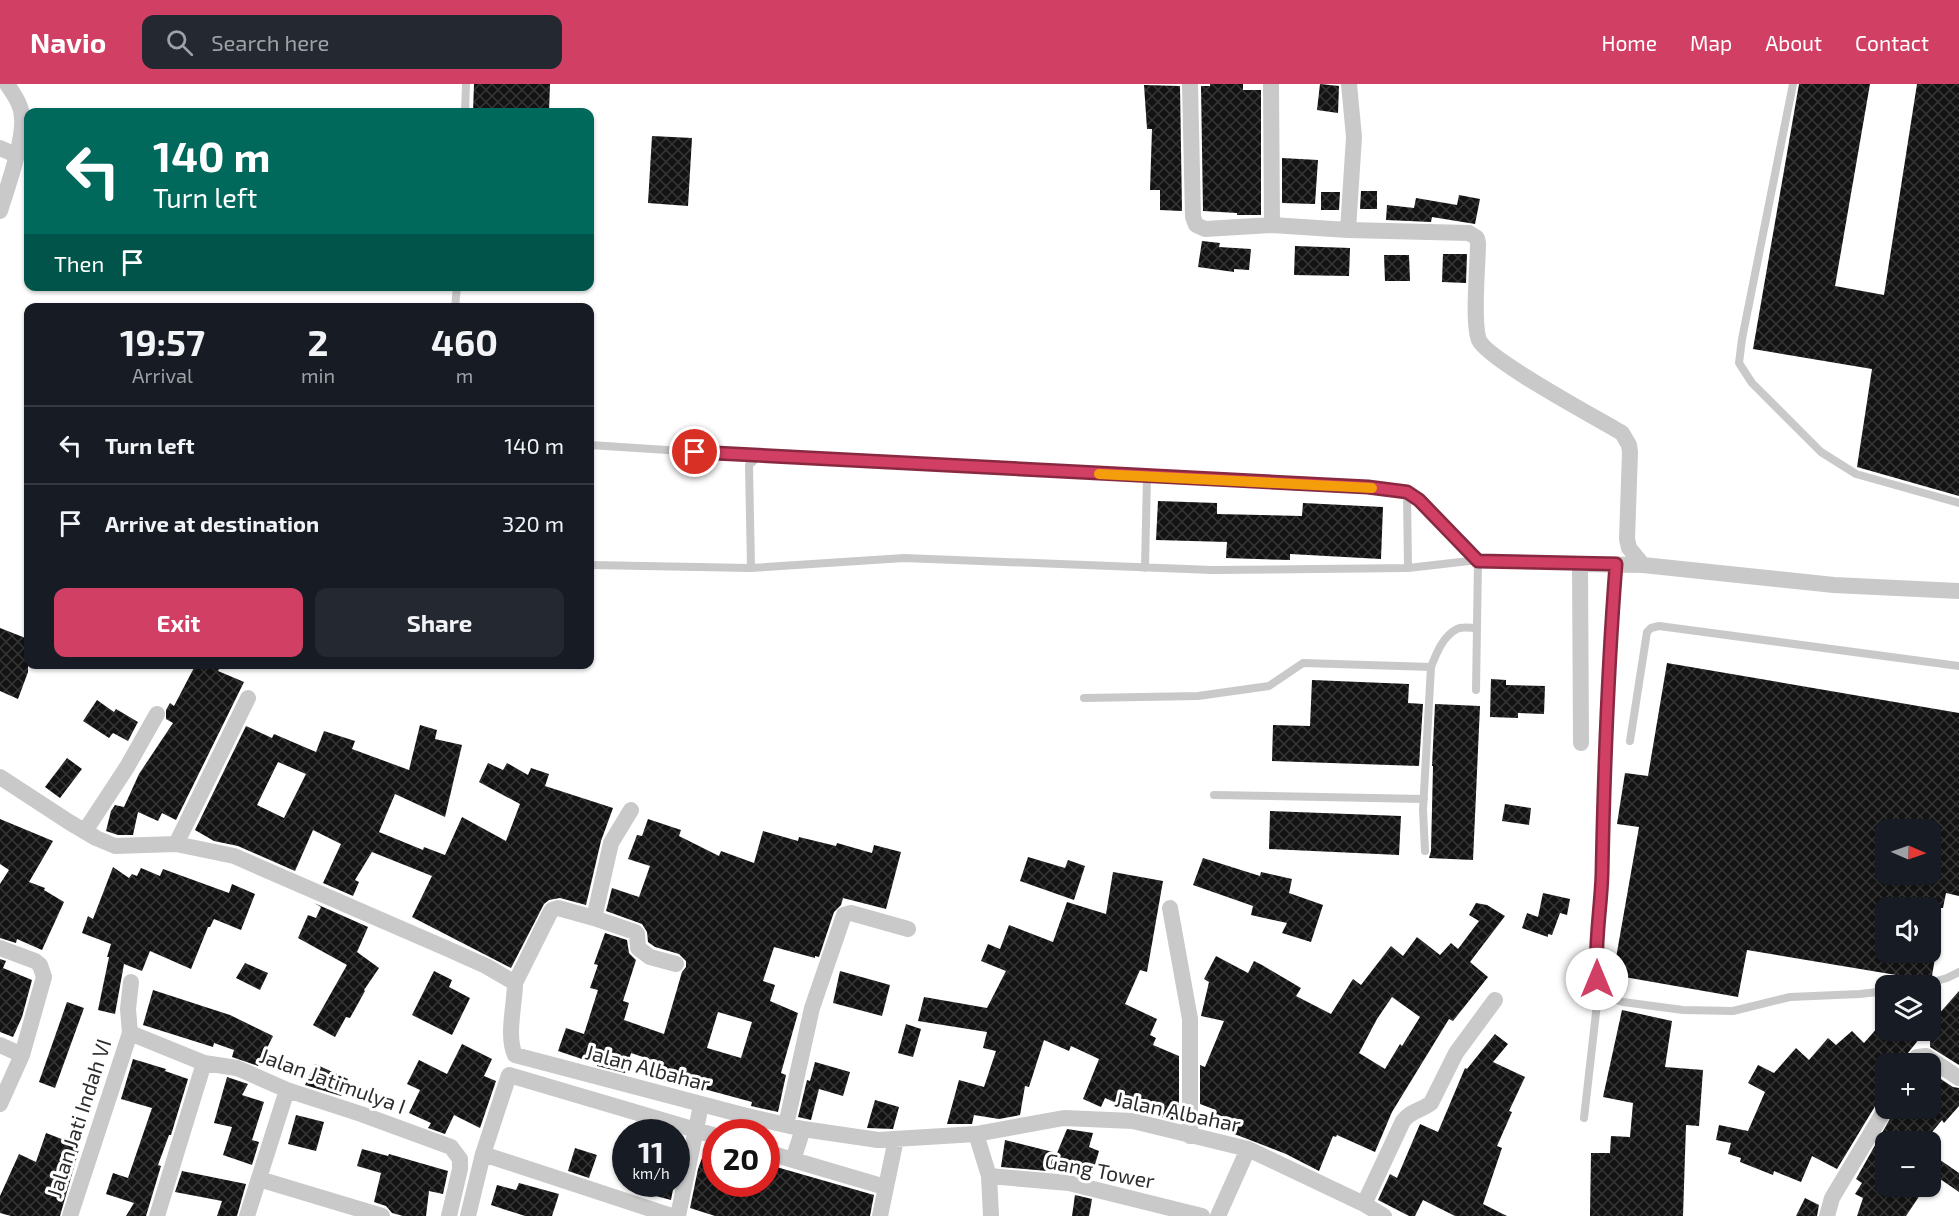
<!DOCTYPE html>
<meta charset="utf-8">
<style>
:root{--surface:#171b24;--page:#242831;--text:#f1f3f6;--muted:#9ea1a6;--line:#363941;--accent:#d23f64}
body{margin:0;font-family:"Exo 2",sans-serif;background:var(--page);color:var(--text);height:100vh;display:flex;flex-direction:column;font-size:22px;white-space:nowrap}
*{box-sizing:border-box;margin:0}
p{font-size:20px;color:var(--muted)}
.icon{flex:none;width:33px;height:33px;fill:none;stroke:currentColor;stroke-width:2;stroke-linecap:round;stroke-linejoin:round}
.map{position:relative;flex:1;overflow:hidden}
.panel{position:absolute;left:24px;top:219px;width:570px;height:366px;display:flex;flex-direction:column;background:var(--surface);border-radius:12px;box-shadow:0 2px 4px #0004}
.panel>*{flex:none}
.hud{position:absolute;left:24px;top:24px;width:570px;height:183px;border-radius:12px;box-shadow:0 2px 4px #0004;background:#00695c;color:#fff;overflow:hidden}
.needle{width:39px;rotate:92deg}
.controls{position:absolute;left:1875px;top:735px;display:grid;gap:12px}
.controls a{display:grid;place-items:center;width:66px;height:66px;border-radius:12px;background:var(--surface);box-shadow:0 2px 4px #0004;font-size:30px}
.speed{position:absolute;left:612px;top:1035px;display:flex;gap:12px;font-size:30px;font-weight:700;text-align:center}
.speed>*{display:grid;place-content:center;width:78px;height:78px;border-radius:50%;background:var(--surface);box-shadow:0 2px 4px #0004;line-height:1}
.speed small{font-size:15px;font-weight:400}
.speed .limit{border:9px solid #d22;background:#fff;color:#111}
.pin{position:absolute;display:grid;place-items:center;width:51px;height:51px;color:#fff;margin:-26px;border:3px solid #fff;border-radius:50%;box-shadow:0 2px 6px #0007}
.me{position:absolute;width:66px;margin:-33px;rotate:0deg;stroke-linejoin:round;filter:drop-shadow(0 0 4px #0008)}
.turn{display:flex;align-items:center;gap:21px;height:126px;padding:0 30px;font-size:27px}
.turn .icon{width:78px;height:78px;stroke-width:2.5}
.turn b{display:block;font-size:42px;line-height:51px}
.then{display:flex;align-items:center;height:57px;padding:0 30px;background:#0003;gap:12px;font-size:22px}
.eta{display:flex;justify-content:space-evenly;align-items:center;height:102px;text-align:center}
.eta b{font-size:36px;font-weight:700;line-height:42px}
.primary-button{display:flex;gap:12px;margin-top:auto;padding:12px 30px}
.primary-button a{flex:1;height:69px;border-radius:12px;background:var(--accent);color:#fff;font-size:24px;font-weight:700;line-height:69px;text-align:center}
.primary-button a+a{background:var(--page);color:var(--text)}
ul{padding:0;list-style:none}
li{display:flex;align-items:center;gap:18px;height:78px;padding:0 30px;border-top:2px solid var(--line)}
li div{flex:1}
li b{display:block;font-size:22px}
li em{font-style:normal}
header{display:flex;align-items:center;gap:36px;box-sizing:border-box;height:84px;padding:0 30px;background:var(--accent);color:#fff}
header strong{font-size:28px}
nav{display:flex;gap:33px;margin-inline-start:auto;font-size:21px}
.search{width:420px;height:54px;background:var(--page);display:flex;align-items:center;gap:15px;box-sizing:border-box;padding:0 21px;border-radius:12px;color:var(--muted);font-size:22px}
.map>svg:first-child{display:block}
.building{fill:url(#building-cross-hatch);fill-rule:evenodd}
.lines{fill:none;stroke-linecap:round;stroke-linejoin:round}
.lane{stroke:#c9c9c9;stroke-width:8}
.street{stroke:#c9c9c9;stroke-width:16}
.route-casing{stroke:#882941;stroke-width:15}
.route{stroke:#d23f64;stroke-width:10}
.slow{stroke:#f59e0b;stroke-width:10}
.labels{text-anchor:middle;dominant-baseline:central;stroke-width:6;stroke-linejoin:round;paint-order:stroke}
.street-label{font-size:21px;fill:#2c2c2c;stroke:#fff}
</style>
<header>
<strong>Navio</strong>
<div class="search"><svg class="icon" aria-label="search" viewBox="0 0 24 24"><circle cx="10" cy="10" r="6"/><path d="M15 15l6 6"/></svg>Search here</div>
<nav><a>Home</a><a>Map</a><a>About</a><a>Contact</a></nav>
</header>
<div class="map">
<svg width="1959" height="1132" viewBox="0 0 1959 1132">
<defs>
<pattern id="building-cross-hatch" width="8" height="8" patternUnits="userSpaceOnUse" patternTransform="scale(1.5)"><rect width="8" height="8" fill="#131313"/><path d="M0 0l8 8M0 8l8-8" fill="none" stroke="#363636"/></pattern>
</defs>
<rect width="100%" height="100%" fill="#fff"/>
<!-- building -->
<path class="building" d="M474 0H550L549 28H473Z
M1210 0H1243V6H1261V131H1237V129L1203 127 1201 2H1210Z
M1320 0 1339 2 1338 29 1317 26Z
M1799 0H1870L1835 202 1884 211 1917 0H1959V412L1857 383 1872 285 1753 265Z
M1144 1 1180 2 1182 127 1160 126V106H1150L1152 45H1147Z
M652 52 692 54 688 122 648 119Z
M1282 74 1318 76 1315 120 1282 119Z
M1361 107H1377V125H1360Z
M1321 108H1340L1339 126H1321Z
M1459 111 1480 115 1475 140 1432 133 1431 138 1386 136 1387 121 1414 124 1416 114 1457 121Z
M1202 157 1220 159 1219 163 1251 165 1249 186 1234 185V188L1198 183Z
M1295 162 1350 164 1349 192 1294 191Z
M1443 170H1467L1466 199 1442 198Z
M1384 171H1409L1410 197H1385Z
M1158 417 1217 419V430L1302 432 1303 419 1383 423 1381 475 1290 470V476L1226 474 1227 458 1156 456Z
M0 544 28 555V588L18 615 0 607Z
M1667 579 1959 629V812L1946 809 1943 824H1886V868H1936L1932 892 1920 895 1747 866 1738 913 1613 891 1639 743 1617 740 1625 689 1648 692ZM1886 746H1930V790H1886Z
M196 580H222L218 587 244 598 176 736 162 729 158 737 138 728 133 751H118L106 747 111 727 115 721 124 723 139 690 173 639 166 635V626L170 619 174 622Z
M1491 595 1506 596V601L1545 602 1544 630 1518 629V634L1490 633Z
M1312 596 1409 600 1408 619 1423 620 1419 682 1272 677 1273 641 1310 642Z
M97 616 114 628 116 625 138 638 128 657 113 649 109 654 83 637Z
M1435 620 1480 622 1473 776 1429 774 1431 767 1433 682H1432Z
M420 641 437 646 435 655 462 661 445 733 395 710 379 748 423 766 424 763 445 771 462 733 506 757 520 720 479 698 488 679 503 686 507 679 528 691 531 684 549 690 545 702 613 724 601 757 586 821 560 814 549 816 544 820 511 884 412 833 432 792 372 768 355 796 359 798 353 812 323 799 341 760 313 746 295 787 238 762 214 757 195 746 246 642 272 654 274 650 316 668 324 647 355 657 352 665 409 686ZM278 678 306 690 284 734 257 721Z
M67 674 82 685 60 714 45 703Z
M1505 720 1531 724 1529 741 1502 737Z
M1270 727 1401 732 1399 771 1269 765Z
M0 735 53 757 29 798 45 804 44 806 64 818 42 866 17 855 16 859 0 854V800L9 786 0 780Z
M648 735 681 746 679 752 719 772 721 767 754 779 763 747 798 757 799 753 836 762 837 759 872 769 874 761 901 768 886 825 843 814 841 821 834 828 819 873 815 872V874L774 863 763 897 775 901 770 917 798 929 781 989 786 991 778 1028 751 1022 752 1018 693 1002 692 1005 657 996 661 979 631 969 625 989 597 982V980L558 967 566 944 584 950 598 906 590 904 598 881 594 880 605 849 627 856 629 869 636 876 623 917 629 919 624 936 664 950 682 888 686 883V877L679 870 655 863 648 858 647 848 642 840 606 827 612 804 639 813 650 782 628 775 637 751 642 752ZM718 928 752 938 741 974 707 964Z
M1028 773 1065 784 1068 776 1085 782 1074 816 1020 797Z
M1203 774 1260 792 1261 788 1292 795 1289 809 1323 821 1311 858 1282 849 1287 839 1251 831 1253 822 1193 801Z
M113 783 129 794 132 790 137 792 141 784 160 792 163 785 229 809 232 800 255 810 241 846 214 835 210 843H208L191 885 150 867 142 887 124 880 115 930 98 926 109 873H107L111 860 82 849 88 832 93 835Z
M1113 788 1163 797 1147 888 1140 886 1125 920 1157 935 1150 951 1156 954 1153 961 1179 972V1031L1177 1037 1135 1027 1105 1014 1101 1023 1083 1015 1099 975 1071 962 1069 967 1044 956 1029 1003 1025 1002 1020 1031 999 1035 974 1031 972 1040H947L959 996 984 1003 996 967 983 964 987 948 918 937 924 913 987 924 1006 887 981 877 988 860 1000 865 1009 841 1053 858 1067 818 1106 830Z
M1543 809 1570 815 1567 831 1560 829 1552 851 1548 850V853L1522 844 1527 829 1538 833Z
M314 819 368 843 357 868 379 884 364 906 365 907 350 934 346 933 335 953 313 941 347 881 298 854 308 831 316 834 321 823Z
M1476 819 1487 821 1505 832 1470 878 1488 893 1453 937 1449 935 1392 1028 1375 1068 1337 1051 1336 1053 1333 1052 1319 1087 1286 1070 1211 1041 1216 1026 1200 1020V981L1205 983 1224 937 1201 932 1209 898 1204 895 1216 872 1248 889 1254 877 1262 881 1301 904 1296 912 1331 930 1353 895 1361 901 1391 862 1403 872 1417 853 1440 871 1451 859 1458 865 1479 837 1469 831ZM1392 913 1420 933 1402 962 1400 960 1385 985 1359 969 1377 935Z
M0 875 6 877 3 884 32 896 22 933 13 953 0 948Z
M245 879 268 889 260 906 236 894Z
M434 887 452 896 449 903 470 914 452 951 412 931Z
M840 887 890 901 882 932 833 919Z
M153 906 230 931 273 952 258 982 232 973 234 966 214 959 213 963 143 941Z
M1959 907V981L1930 963V940Z
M67 918 84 924 55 1004 39 998Z
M1622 926 1672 937 1665 983 1703 986 1699 1042 1686 1041 1683 1132H1590L1591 1069H1610L1611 1052 1630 1053 1633 1019 1603 1013Z
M1886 934V946H1912L1920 954 1899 980H1886V995L1875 1007 1885 1014 1877 1019 1837 1085 1812 1072 1801 1098 1774 1087 1773 1091 1740 1078 1741 1074 1728 1070 1731 1059 1716 1056 1719 1041 1748 1047 1765 1008 1748 999 1758 981 1774 989 1796 964 1809 976 1828 954 1836 961 1852 947 1864 959Z
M906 940 921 945 913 973 898 969Z
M1495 950 1508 960 1493 978 1525 993 1509 1027 1512 1028 1497 1062 1502 1064 1483 1120 1507 1132H1455L1423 1116 1415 1132H1409L1378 1116 1390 1090 1397 1094 1420 1040 1438 1048 1465 984 1467 985Z
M462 960 492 975 484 992 496 997 480 1044 454 1031 445 1050 428 1044 431 1039 409 1029 420 1006 407 1000 419 976 447 990Z
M133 975 166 985 165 987 188 995 171 1051H169L158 1081 161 1082 146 1132H126L134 1119 106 1110 113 1089 128 1094 152 1024 121 1015Z
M815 978 850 988 843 1012 819 1005 811 1036 798 1033 807 996 810 997Z
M315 980 348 995 341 1012 305 1001Z
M1930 988 1953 1003 1959 1004V1022L1944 1039 1942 1036 1924 1058H1886V1102H1906L1920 1111 1906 1132H1857L1863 1114 1855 1110 1862 1099 1856 1095 1896 1024H1930Z
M227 993 248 1000 242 1011 264 1018 252 1056 259 1058 252 1081 223 1071 232 1043 214 1039Z
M875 1016 899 1023 893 1045 867 1044Z
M296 1031 324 1038 316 1067 288 1060Z
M1067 1045 1093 1049 1089 1063 1099 1067 1091 1094 1070 1089 1001 1083 1005 1056 1057 1069Z
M46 1049 80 1062 60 1132H11L0 1129V1112L19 1070 36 1078Z
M707 1060 716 1062V1100H766V1080L874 1111 870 1132H715L690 1124 698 1085Z
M575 1064 597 1071 589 1094 568 1087Z
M362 1065 388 1072 389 1070 448 1087 443 1110 429 1107 426 1132H403L392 1129 386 1122 374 1118 381 1089 357 1082Z
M1930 1069 1959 1089V1108L1930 1088Z
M182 1087 246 1100 237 1132H217L222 1117 175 1108Z
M519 1099 559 1110 552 1132H525L491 1121 497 1101 516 1106Z
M630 1100H674L671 1116 630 1105Z
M1075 1111 1092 1115 1089 1132H1072Z
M1805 1114 1819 1121 1817 1132H1796Z"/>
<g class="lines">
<!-- lane -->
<path class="lane" d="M1793 0 1742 255 1739 279 1752 299 1821 368 1856 390 1959 419
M465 28 466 0
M455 224 457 202
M590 361 759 372
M1407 408 1408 484
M590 481 751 484 904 474 1212 486 1408 484 1478 476 1580 480
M751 484 749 381 759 372 1368 403 1407 408 1419 416 1478 476 1476 606
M1145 484 1147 392
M1084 614 1198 612 1269 602 1303 579 1431 583
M1630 657 1647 548 1651 544 1659 542 1959 582
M1214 711 1424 715
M1425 767 1423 726 1431 583C1436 570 1443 552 1457 545 1462 542 1471 544 1477 544
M1919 902 1947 894 1959 888
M1598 911 1623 918 1683 926 1733 927 1790 913 1860 910 1886 907
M1584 1034 1598 911 1596 878 1601 816 1608 576 1616 480"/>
<!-- street -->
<path class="street" d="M1190 0 1193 133 1196 141 1205 145 1272 141 1348 146 1469 149 1477 154 1478 159C1478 181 1472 238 1479 256 1488 276 1597 334 1622 349L1629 361 1630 368 1627 455 1629 464 1643 481
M1271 0 1272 141
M0 64 16 71
M0 127C7 104 24 57 22 34 22 21 14 11 7 0
M1348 146 1354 53 1349 0
M1581 659 1580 480 1643 481 1834 501 1959 507
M0 693 69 738 96 754 115 762 176 760 234 772 448 865 486 882 515 899C515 920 506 952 515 971L743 1031 803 1045 878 1056 976 1050 1064 1034 1133 1037 1248 1065 1364 1120 1384 1132
M85 747 127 683 157 630
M176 760 248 614
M1170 824 1190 935V1052
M594 834 611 759 631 726
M0 864 35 877 40 881 44 893 22 971 0 1020
M515 899 550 829 552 826 558 824 594 834 635 848 637 850 638 864 650 873 676 880
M130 949 204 979 237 984 287 1006 361 1030 451 1063 460 1075V1085L449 1132
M0 961 22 971
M1913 980 1917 973 1926 972 1959 994
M786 1041 812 924 844 831 851 829 908 845
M976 1050 989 1092 991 1132
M766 1068 885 1103
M483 1070 672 1132
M793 1076 803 1045
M989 1092 1069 1099 1202 1132
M259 1095 382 1132
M1364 1120 1403 1037C1410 1027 1422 1026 1431 1019L1456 969 1495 916
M70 1132 130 949 128 925 131 898
M157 1132 204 979
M247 1132 287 1006
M468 1132 483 1070 509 991 716 1052
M678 1132 701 1021
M880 1132 896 1055
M1218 1132 1248 1065
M1827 1132 1832 1114 1886 1024"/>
</g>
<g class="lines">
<!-- route casing -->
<g class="route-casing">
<path id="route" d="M695 368 1368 403 1407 408 1419 416 1478 477 1616 480C1608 583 1604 687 1602 790 1601 825 1594 860 1597 895"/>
</g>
<!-- route -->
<use href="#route" class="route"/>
<!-- slow -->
<path class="slow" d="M1099 390 1372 404"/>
</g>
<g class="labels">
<!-- street labels -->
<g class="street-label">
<text transform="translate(648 983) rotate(15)">Jalan Albahar</text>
<text transform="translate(333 996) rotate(20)">Jalan Jatimulya I</text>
<text transform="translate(1178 1027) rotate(12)">Jalan Albahar</text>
<text transform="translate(78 1034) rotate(-72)">Jalan Jati Indah VI</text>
<text transform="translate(1100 1086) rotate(11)">Gang Tower</text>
</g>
</g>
</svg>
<div class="controls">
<a><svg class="needle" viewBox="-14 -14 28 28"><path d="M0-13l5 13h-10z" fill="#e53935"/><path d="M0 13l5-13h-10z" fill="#9ea1a6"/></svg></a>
<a><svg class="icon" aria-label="sound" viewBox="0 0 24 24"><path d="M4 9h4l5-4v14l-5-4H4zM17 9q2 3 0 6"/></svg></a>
<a><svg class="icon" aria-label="layers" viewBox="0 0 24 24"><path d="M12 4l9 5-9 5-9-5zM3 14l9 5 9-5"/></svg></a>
<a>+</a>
<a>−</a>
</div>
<div class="speed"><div>11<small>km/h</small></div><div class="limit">20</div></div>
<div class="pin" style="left:695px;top:368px;background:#d93025"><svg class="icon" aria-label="arrive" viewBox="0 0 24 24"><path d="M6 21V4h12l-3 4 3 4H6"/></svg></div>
<svg class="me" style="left:1597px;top:895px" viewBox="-20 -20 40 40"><circle r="19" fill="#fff"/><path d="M0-13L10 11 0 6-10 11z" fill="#d23f64"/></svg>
<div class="hud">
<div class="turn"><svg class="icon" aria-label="left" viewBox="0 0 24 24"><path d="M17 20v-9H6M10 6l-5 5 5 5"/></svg><div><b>140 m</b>Turn left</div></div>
<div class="then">Then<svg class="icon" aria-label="arrive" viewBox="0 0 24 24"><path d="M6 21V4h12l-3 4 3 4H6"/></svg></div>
</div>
<section class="panel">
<div class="eta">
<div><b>19:57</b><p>Arrival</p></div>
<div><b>2</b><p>min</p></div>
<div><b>460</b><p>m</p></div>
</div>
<ul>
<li><svg class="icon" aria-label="left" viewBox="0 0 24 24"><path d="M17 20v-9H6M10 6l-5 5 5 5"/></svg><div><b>Turn left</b></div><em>140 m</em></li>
<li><svg class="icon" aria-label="arrive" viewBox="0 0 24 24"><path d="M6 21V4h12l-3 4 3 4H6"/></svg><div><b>Arrive at destination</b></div><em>320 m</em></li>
</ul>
<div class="primary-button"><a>Exit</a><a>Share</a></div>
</section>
</div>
